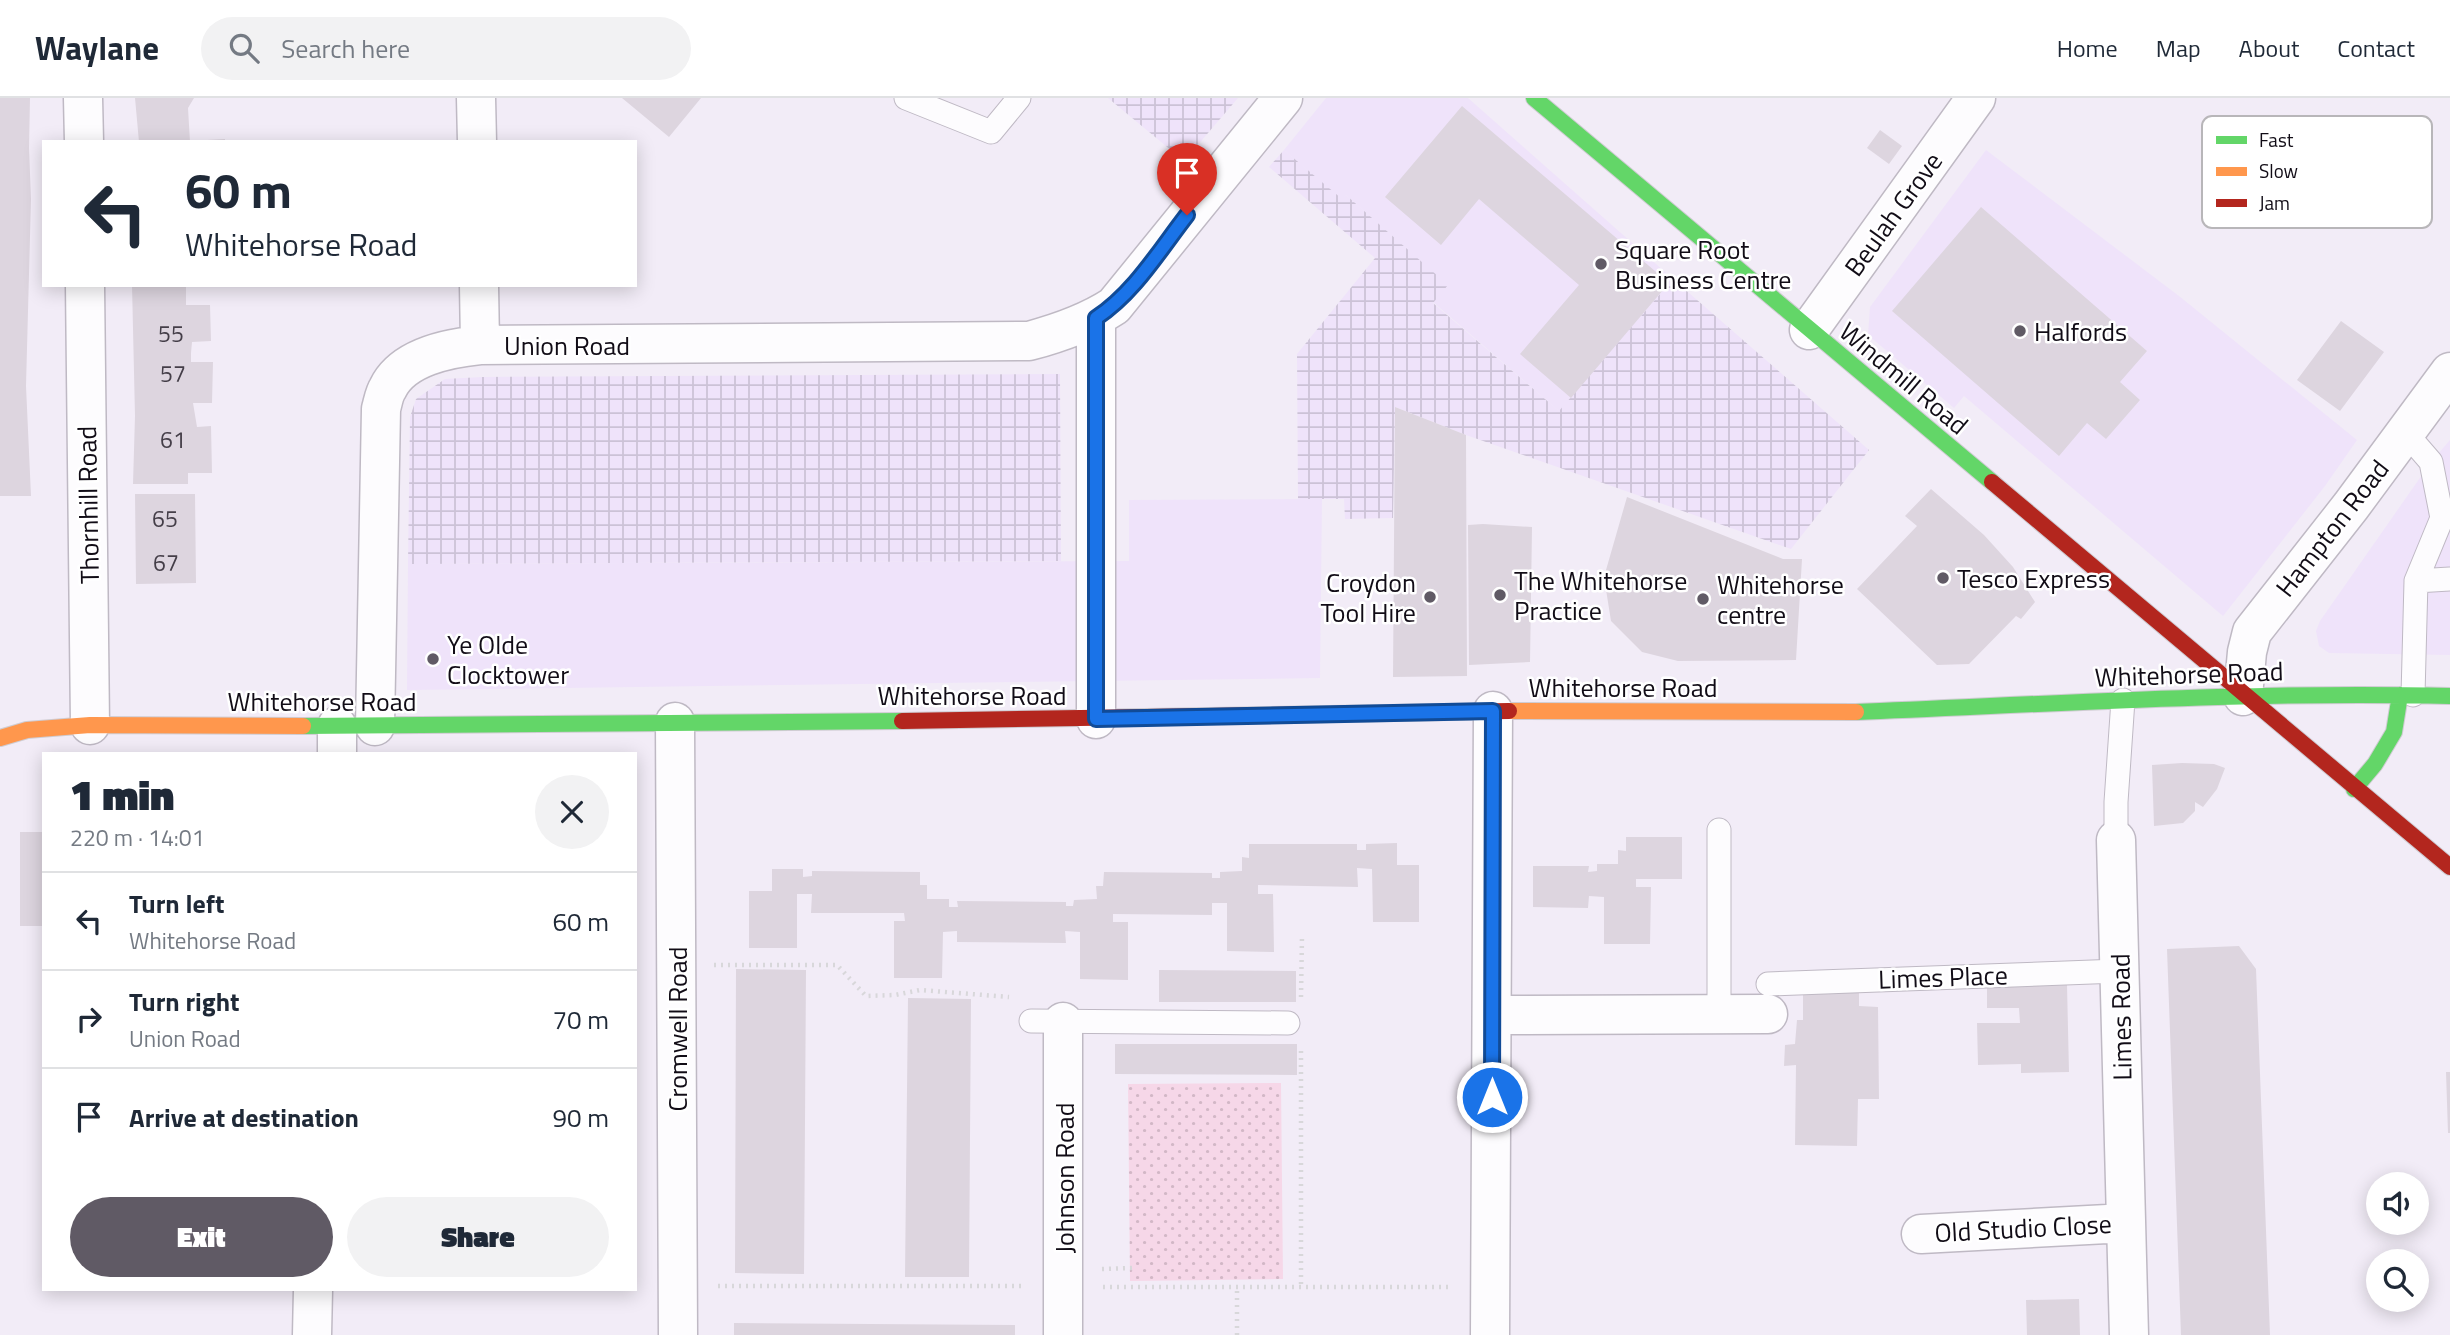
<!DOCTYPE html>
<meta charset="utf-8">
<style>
:root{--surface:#fff;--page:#f2f2f3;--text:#1f2937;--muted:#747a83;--line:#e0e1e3;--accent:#605a65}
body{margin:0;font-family:"Titillium Web",sans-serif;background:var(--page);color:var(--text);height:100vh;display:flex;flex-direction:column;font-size:26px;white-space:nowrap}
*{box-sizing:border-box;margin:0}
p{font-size:23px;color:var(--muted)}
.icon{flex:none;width:38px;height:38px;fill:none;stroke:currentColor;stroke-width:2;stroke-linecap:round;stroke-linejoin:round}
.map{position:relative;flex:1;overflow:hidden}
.drawer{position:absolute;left:42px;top:654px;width:595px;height:539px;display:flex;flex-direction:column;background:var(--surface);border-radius:0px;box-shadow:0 4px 18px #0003}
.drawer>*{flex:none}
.banner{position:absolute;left:42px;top:42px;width:595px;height:147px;border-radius:0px;box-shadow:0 4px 18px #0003;background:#fff;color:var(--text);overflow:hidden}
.buttons{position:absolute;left:2366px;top:1074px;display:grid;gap:14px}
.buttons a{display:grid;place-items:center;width:63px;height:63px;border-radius:50%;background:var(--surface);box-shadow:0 4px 18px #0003;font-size:35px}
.pin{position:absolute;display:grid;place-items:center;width:60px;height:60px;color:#fff;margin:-72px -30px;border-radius:50% 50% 50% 0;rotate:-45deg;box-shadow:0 0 7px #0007}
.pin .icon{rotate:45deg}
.me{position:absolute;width:77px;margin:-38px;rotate:0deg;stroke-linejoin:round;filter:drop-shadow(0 0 5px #0008)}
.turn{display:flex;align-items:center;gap:24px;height:147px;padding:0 28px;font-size:32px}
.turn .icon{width:91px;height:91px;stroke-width:2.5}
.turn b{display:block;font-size:49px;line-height:60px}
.round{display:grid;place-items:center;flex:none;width:74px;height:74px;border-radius:37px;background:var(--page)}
.head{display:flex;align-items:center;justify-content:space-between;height:119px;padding:0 28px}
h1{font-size:42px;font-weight:800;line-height:52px}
.action{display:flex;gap:14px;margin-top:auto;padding:14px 28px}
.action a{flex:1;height:80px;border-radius:42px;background:var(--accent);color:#fff;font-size:28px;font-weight:800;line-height:80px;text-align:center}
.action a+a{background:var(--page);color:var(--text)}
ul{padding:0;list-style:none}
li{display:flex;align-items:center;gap:21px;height:98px;padding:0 28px;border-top:2px solid var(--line)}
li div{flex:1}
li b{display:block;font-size:26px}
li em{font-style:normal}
header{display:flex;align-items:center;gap:42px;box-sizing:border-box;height:98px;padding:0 35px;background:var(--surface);border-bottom:2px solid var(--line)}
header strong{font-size:33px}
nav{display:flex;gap:38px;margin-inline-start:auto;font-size:24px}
.search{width:490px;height:63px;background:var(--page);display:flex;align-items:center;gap:18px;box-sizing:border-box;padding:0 24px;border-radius:38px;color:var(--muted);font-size:26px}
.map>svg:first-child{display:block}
.built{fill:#efe3fa}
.industrial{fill:url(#industrial-grid)}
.park{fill:url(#park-dots)}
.building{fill:#ddd5df}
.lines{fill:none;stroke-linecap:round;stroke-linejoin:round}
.lane-casing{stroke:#bfb9c4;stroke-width:25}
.street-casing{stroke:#bfb9c4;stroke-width:41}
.fast-casing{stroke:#cfccd2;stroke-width:18}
.slow-casing{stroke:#cfccd2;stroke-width:18}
.jam-casing{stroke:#cfccd2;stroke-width:18}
.path{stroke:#d8d7da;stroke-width:4.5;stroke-dasharray:2 5;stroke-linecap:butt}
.lane{stroke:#fdfcfe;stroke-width:23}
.street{stroke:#fdfcfe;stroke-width:38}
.fast{stroke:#63d668;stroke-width:16}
.slow{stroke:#ff974d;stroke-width:16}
.jam{stroke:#b3261e;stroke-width:16}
.route-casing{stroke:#114b97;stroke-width:18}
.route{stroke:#1a73e8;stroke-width:12}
.poi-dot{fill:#605a65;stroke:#fff;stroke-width:2.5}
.labels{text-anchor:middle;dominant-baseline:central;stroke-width:5;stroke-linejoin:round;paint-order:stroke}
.number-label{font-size:23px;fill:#443e48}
.street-label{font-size:26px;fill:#110c16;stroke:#fff}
.poi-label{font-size:26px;fill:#110c16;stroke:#fff;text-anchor:start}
.key{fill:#fff;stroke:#b8b6b9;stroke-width:2}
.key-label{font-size:19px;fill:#110c16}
</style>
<header>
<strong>Waylane</strong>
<div class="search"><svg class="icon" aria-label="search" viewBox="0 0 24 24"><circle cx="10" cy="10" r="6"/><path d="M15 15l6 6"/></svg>Search here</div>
<nav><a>Home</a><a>Map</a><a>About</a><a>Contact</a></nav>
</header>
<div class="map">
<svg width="2450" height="1237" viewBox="0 0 2450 1237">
<defs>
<pattern id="industrial-grid" width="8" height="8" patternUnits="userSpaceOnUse" patternTransform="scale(1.75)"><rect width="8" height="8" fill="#efe3fa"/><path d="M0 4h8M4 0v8" fill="none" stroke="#ccc2d6"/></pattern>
<pattern id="park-dots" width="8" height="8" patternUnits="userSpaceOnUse" patternTransform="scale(1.75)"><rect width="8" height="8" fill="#f6d7e8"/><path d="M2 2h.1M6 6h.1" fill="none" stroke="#d2b7c6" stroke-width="1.8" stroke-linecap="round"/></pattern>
</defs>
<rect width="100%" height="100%" fill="#f2ecf7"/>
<!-- built -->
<path class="built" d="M1326 0H1468L1673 181 1560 314 1433 204 1447 187 1346 97 1342 102 1284 52Z
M1986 52 2179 198 2357 342 2325 388 2223 518 1964 298 1954 310 1868 237 1870 209Z
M2450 342V557L2329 555 2319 548 2316 533 2320 523 2431 364Z
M1322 401 1320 580 407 592 408 466 1129 463V402Z"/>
<!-- industrial -->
<path class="industrial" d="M1108 0H1238L1184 63Z
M1284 52 1342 101 1346 97 1448 187 1433 205 1559 313 1673 181 1869 352 1791 451 1466 337 1395 309 1393 420 1345 421 1344 401H1298L1297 256 1375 160 1269 69Z
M1060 276 1061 463 408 466 410 319 416 301 445 281 482 279Z"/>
<!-- park -->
<path class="park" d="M1281 985 1283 1181 1130 1183 1128 986Z"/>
<!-- building -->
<path class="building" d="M0 0H30L29 50 31 101 26 288 31 398H0Z
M135 0H194L188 10 190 44H139Z
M622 0H701L669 39Z
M1462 8 1669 185 1571 300 1520 256 1579 187 1479 101 1441 147 1385 99Z
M1880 32 1902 48 1889 66 1867 50Z
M225 41V44H208L207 42Z
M1981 109 2147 253 2120 284 2140 302 2106 341 2087 325 2059 358 1892 213Z
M132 187H186V207H210L211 243 192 244 191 255V264H213L212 305H193L197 329 211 328 212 375H188V386H133L135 318Z
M2341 223 2384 254 2340 313 2297 282Z
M1395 309 1466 337 1467 578 1393 579Z
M1931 391 1984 437 2013 469 2035 504 2021 521 2016 518 1969 566 1937 567 1857 491 1917 428 1905 418Z
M135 396H195L196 485 136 486Z
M1627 399 1783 461H1802L1796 562 1678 563 1642 554 1611 523 1604 479Z
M1483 426 1532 429 1530 564 1469 567 1468 427Z
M2182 665 2214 666 2225 670 2217 691 2203 709 2195 704V713L2183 725 2154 728 2152 667Z
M20 734H44V828H20Z
M1626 739H1682V781H1636V789H1651L1650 846H1604V799L1589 798 1588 810 1533 809V768H1589L1588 774 1597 773V766H1618V752L1626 753Z
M1397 745V767H1419V824H1373L1372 771 1357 770 1358 789 1258 787V796H1273L1274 854 1227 853V805H1212V817L1113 816V824H1128V882L1080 881V834L1065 833 1066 845 957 844V833L943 834 942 880H894V823H905L904 815H811L812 796H797V850H749V793H772V771H803V779L812 778V773L920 774V787H927V801H949V809H958L957 803 1066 804V808H1073L1074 802 1097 801 1096 788H1103L1104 774 1212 775V780H1220V774L1242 773V759L1249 760V746H1357V752H1366V746Z
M2239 848 2256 871 2270 1237H2181L2167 851Z
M736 871 806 872 804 1176 735 1175Z
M1159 872 1296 873V904H1159Z
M2067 887 2069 974 2021 975V966L1978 967 1977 925H2020L2019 910H1987V889Z
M1859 893V908L1878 909 1879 1001H1858L1857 1048 1795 1047 1796 967 1784 968 1785 947 1795 946 1797 922H1803V894Z
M908 900 971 901 969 1179H905Z
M1115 946H1297V977L1115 976Z
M2446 974H2450V1035H2448Z
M2079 1201 2080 1237H2027L2026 1202Z
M734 1225 1015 1227V1237H734Z"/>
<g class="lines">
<!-- lane casing -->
<g class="lane-casing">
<path id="lane" d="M906 0 991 34 1019 0
M2405 334 2431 364 2442 420 2416 483
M2413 597 2416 483 2450 481
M2116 742V704L2123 602
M1768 886 2119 873
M1719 917V732
M1031 923 1288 925"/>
</g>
<!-- street casing -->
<g class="street-casing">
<path id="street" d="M83 0 84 44
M476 0 477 44
M85 187 90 627
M479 187 480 247
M1096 220V621
M1809 232 1976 0
M2243 598 2247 554 2252 534 2351 408 2450 274
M675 624 678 1237
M337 628V656
M375 628 381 311C383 304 384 296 388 290 403 259 449 250 480 247L1029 243C1059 235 1088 225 1114 208L1283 0
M2116 742 2129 1237
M1493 917 1768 916
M1921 1136 2126 1125
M312 1237 313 1192
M1063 1237V924
M1490 1237 1493 613"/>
</g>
<!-- fast casing -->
<g class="fast-casing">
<path id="fast" d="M1534 0 1992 384
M1856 614C2054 606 2252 593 2450 598
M303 628 902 623
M2354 691 2375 666 2394 634 2400 597"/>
</g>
<!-- slow casing -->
<g class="slow-casing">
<path id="slow" d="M1509 613 1856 614
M0 640 27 632 90 627 303 628"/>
</g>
<!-- jam casing -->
<g class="jam-casing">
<path id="jam" d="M1992 384 2450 769
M902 623 1509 613"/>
</g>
<!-- path -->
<path class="path" d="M714 867H837L866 898 895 897 920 892 1009 899
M1301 899 1302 838
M1301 953V1190
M1102 1171 1133 1170
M718 1188H1024
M1103 1189H1451
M1237 1237V1190"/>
<!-- lane -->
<use href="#lane" class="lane"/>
<!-- street -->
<use href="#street" class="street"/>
<!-- fast -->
<use href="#fast" class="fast"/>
<!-- slow -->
<use href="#slow" class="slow"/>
<!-- jam -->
<use href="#jam" class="jam"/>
</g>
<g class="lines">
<!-- route casing -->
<g class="route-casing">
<path id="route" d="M1187 117C1159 153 1134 195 1096 220V621L1493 613 1492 999"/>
</g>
<!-- route -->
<use href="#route" class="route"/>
</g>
<!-- markers -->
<g class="poi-dot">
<circle cx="1601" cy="166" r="7"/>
<circle cx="2020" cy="233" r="7"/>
<circle cx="1943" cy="480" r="7"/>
<circle cx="1500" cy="497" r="7"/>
<circle cx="1430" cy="499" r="7"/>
<circle cx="1703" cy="501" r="7"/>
<circle cx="433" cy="561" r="7"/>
</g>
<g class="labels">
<!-- number labels -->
<g class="number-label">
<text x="171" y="235">55</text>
<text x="173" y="275">57</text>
<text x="173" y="341">61</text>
<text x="165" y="420">65</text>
<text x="166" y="464">67</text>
</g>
<!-- street labels -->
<g class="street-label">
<text transform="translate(1893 116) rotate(-54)">Beulah Grove</text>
<text x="567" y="247">Union Road</text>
<text transform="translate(1904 280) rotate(40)">Windmill Road</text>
<text transform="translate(88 407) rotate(-91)">Thornhill Road</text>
<text transform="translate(2332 430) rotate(-52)">Hampton Road</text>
<text transform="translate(2189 576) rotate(-2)">Whitehorse Road</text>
<text x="1623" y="589">Whitehorse Road</text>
<text x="972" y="597">Whitehorse Road</text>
<text x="322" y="603">Whitehorse Road</text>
<text transform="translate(1943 879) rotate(-2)">Limes Place</text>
<text transform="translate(2121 919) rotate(-91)">Limes Road</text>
<text transform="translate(677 931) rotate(-90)">Cromwell Road</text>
<text transform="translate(1064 1080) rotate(-90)">Johnson Road</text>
<text transform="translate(2023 1130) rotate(-3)">Old Studio Close</text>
</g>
<!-- poi labels -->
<g class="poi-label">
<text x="1615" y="151">Square Root<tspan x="1615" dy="30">Business Centre</tspan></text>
<text x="2034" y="233">Halfords</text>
<text x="1957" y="480">Tesco Express</text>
<text x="1514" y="482">The Whitehorse<tspan x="1514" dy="30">Practice</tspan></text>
<text x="1416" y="484" text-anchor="end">Croydon<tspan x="1416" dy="30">Tool Hire</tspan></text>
<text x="1717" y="486">Whitehorse<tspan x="1717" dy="30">centre</tspan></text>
<text x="447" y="546">Ye Olde<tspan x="447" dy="30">Clocktower</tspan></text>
</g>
</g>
<!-- legend -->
<rect x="2202" y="18" width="230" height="112" rx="10" class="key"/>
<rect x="2216" y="38" width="31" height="8" fill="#63d668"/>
<rect x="2216" y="69" width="31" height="9" fill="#ff974d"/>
<rect x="2216" y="101" width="31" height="8" fill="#b3261e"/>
<g class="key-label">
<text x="2259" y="49">Fast</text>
<text x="2259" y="80">Slow</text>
<text x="2259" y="112">Jam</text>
</g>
</svg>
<div class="buttons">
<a><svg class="icon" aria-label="sound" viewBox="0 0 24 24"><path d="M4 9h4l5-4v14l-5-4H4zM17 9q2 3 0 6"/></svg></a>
<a><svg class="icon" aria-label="search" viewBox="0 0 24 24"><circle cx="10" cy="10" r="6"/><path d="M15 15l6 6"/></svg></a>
</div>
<div class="pin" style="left:1187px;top:117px;background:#d93025"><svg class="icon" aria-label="arrive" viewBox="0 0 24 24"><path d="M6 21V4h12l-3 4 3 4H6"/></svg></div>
<svg class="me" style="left:1492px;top:999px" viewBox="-20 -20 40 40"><circle r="17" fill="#1a73e8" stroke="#fff" stroke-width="3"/><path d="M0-11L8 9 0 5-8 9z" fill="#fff"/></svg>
<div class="banner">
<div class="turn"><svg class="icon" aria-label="left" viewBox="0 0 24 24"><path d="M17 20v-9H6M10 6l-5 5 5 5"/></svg><div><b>60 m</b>Whitehorse Road</div></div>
</div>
<section class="drawer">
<div class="head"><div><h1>1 min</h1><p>220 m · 14:01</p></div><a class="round"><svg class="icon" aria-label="close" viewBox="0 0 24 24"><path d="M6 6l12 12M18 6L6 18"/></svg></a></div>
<ul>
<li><svg class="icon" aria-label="left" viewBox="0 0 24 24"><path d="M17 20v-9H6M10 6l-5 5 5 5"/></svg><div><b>Turn left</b><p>Whitehorse Road</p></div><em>60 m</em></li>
<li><svg class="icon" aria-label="right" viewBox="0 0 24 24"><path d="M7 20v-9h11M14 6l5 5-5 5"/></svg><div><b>Turn right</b><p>Union Road</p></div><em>70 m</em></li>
<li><svg class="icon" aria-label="arrive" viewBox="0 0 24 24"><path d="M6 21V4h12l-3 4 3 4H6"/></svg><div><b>Arrive at destination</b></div><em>90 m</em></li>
</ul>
<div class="action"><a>Exit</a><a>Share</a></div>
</section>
</div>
